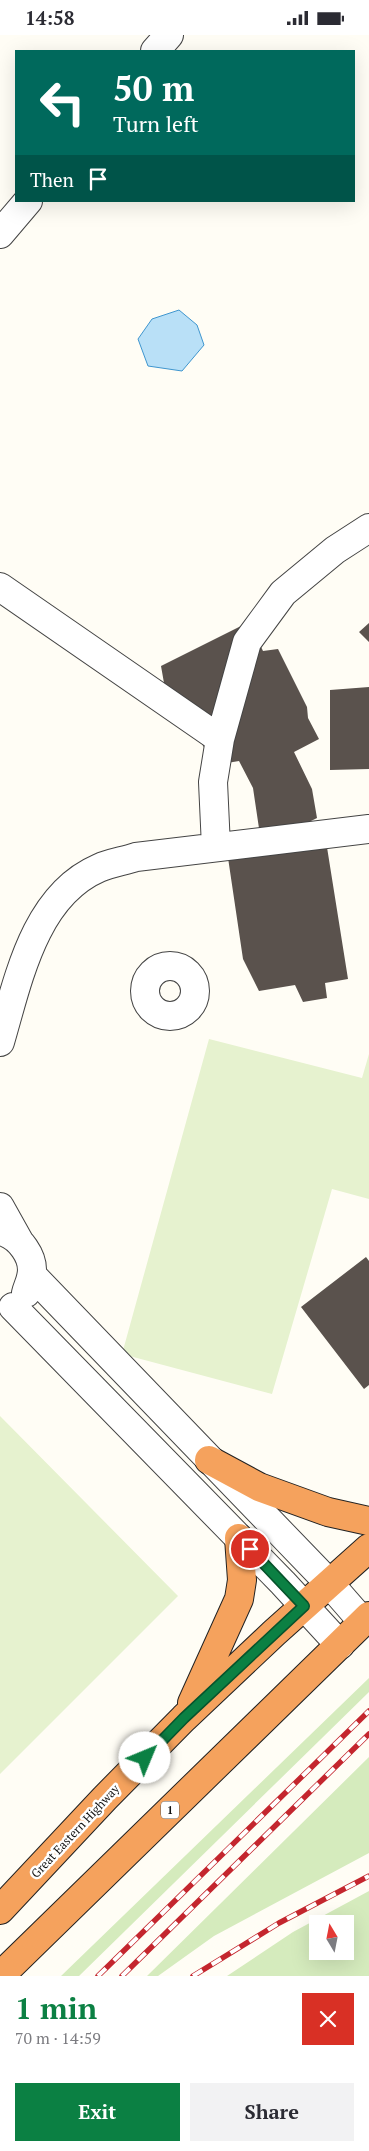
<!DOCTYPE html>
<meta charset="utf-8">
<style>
:root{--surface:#fff;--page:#f2f2f3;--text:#2b2b33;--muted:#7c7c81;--accent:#0b8043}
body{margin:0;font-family:"PT Serif",serif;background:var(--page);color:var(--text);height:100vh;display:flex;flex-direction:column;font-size:19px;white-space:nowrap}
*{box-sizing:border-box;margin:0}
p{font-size:16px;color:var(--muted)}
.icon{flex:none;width:28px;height:28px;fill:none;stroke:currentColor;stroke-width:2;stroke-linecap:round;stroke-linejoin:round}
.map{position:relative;height:1941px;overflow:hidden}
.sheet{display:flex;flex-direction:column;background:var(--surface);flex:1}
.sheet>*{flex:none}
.guide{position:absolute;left:15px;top:15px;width:340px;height:152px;border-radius:0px;box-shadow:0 5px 20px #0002;background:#00695c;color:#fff;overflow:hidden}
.needle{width:32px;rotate:350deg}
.controls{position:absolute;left:309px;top:1880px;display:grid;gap:10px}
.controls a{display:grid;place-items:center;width:45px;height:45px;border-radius:0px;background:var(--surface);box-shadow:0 5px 20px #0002;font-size:25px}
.pin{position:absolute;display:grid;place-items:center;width:42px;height:42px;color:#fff;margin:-21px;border:2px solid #fff;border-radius:50%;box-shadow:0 1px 5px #0007}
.me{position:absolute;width:55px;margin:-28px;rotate:45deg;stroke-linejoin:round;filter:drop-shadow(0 0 4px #0008)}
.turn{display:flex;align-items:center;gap:18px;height:105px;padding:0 15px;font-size:22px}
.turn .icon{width:65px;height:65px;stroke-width:2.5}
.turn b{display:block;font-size:35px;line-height:42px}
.then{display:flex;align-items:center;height:48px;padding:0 15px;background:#0003;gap:10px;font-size:19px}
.round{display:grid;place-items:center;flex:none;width:52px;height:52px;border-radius:0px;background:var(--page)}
.headline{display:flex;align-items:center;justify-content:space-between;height:85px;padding:0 15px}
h1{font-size:30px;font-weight:800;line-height:38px;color:var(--accent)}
.button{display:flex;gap:10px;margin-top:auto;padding:10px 15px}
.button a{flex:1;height:58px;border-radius:0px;background:var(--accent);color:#fff;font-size:20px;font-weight:800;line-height:58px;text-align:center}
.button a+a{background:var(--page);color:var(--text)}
.status{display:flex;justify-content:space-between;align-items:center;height:35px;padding:0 25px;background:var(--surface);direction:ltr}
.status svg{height:14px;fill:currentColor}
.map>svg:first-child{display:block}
.green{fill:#d5ebbd;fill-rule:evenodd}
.pitch{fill:#e6f2cf}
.water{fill:#b9e0f7;stroke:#3f96cf}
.building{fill:#5a524d}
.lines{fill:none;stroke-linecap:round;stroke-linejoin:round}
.minor-casing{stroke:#444;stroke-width:30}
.highway-casing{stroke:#222;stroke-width:30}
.minor{stroke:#fff;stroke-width:28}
.highway{stroke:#f5a25d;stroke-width:28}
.rail-casing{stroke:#c4262e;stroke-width:5.5}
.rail{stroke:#fff;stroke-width:4;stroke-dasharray:11;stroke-linecap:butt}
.route-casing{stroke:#07532c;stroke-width:12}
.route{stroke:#0b8043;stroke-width:9}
.labels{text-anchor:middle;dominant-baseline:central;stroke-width:5;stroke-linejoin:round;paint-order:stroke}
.shield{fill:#fff;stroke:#585858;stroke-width:1}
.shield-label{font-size:11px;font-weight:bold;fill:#111}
.street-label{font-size:12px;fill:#111;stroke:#fff}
</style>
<div class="status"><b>14:58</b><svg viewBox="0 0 49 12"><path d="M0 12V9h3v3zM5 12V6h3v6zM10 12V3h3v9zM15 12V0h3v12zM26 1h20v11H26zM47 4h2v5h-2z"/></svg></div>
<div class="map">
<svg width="369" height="1941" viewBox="0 0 369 1941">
<rect width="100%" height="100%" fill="#fffdf5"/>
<!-- green -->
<path class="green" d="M369 1643V1657L79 1941H61Z
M369 1722V1818L214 1901 158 1941H147Z
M369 1856V1941H227L293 1897ZM318 1889H345V1916H318Z"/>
<!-- pitch -->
<path class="pitch" d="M209 1004 362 1043 369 1019V1164L332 1154 272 1359 122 1319Z
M0 1381 178 1561 0 1739Z"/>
<!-- water -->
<path class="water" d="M179 275 197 290 204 310 182 336 148 331 138 304 152 284Z"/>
<!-- building -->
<path class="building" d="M249 587 263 616 278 614 307 672 308 683 319 704 294 717 312 754 317 783 301 791 326 806 348 944 325 948 327 963 303 967 295 950 259 956 243 924 227 816 260 800 253 753 239 726 215 730 164 648 161 631Z
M369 588V607L359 597Z
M369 652V734L330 735V655Z
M366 1222 369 1226V1350L364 1354 301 1272Z"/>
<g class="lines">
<!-- minor casing -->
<g class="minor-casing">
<path id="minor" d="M155 16 169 0
M0 199 28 166
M0 552 220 704
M216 812 213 747 220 704 247 607 283 558 335 515 369 493
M145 956a25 25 0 1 1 50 0a25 25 0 1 1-50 0Z
M0 1007C18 946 34 861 99 833 110 828 124 826 136 822L369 794
M0 1172 19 1206
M0 1196C19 1200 36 1223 31 1242 30 1248 27 1253 26 1258
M32 1240 329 1548 363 1587
M13 1272 283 1548 340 1610"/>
</g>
<!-- highway casing -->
<g class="highway-casing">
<path id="highway" d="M209 1425 259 1452 328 1477 369 1486
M192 1668 239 1564 242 1545 239 1503
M0 1875 105 1763 184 1683 274 1598 369 1513
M0 1941 369 1581"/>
</g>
<!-- minor -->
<use href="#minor" class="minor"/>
<!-- highway -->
<use href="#highway" class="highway"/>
<!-- rail casing -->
<g class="rail-casing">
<path id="rail" d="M98 1941 369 1676
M122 1941 369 1699
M193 1941 279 1888 369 1841"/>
</g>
<!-- rail -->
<use href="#rail" class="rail"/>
</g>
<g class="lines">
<!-- route casing -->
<g class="route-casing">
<path id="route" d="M145 1723 184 1683 304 1571 250 1514"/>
</g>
<!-- route -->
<use href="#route" class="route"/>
</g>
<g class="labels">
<!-- shield labels -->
<rect class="shield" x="161" y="1766.5" width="18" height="17" rx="4"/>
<g class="shield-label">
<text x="170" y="1775">1</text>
</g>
<!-- street labels -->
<g class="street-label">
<text transform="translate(75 1796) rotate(-47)">Great Eastern Highway</text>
</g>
</g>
</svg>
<div class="controls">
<a><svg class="needle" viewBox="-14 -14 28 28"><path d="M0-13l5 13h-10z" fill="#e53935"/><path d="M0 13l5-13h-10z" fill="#7c7c81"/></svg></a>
</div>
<div class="pin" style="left:250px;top:1514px;background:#d93025"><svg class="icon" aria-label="arrive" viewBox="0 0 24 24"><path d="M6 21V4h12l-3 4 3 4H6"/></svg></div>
<svg class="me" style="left:145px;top:1723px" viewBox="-20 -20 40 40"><circle r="19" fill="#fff"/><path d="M0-13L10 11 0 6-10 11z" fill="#0b8043"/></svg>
<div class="guide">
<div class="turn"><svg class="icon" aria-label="left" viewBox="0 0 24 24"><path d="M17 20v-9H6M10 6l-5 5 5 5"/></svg><div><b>50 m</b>Turn left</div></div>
<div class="then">Then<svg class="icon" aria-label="arrive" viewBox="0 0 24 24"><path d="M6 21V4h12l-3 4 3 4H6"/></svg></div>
</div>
</div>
<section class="sheet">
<div class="headline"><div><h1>1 min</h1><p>70 m · 14:59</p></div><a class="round" style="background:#d93025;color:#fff"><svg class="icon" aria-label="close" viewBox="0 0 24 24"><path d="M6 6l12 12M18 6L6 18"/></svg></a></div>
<div class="button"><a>Exit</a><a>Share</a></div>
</section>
